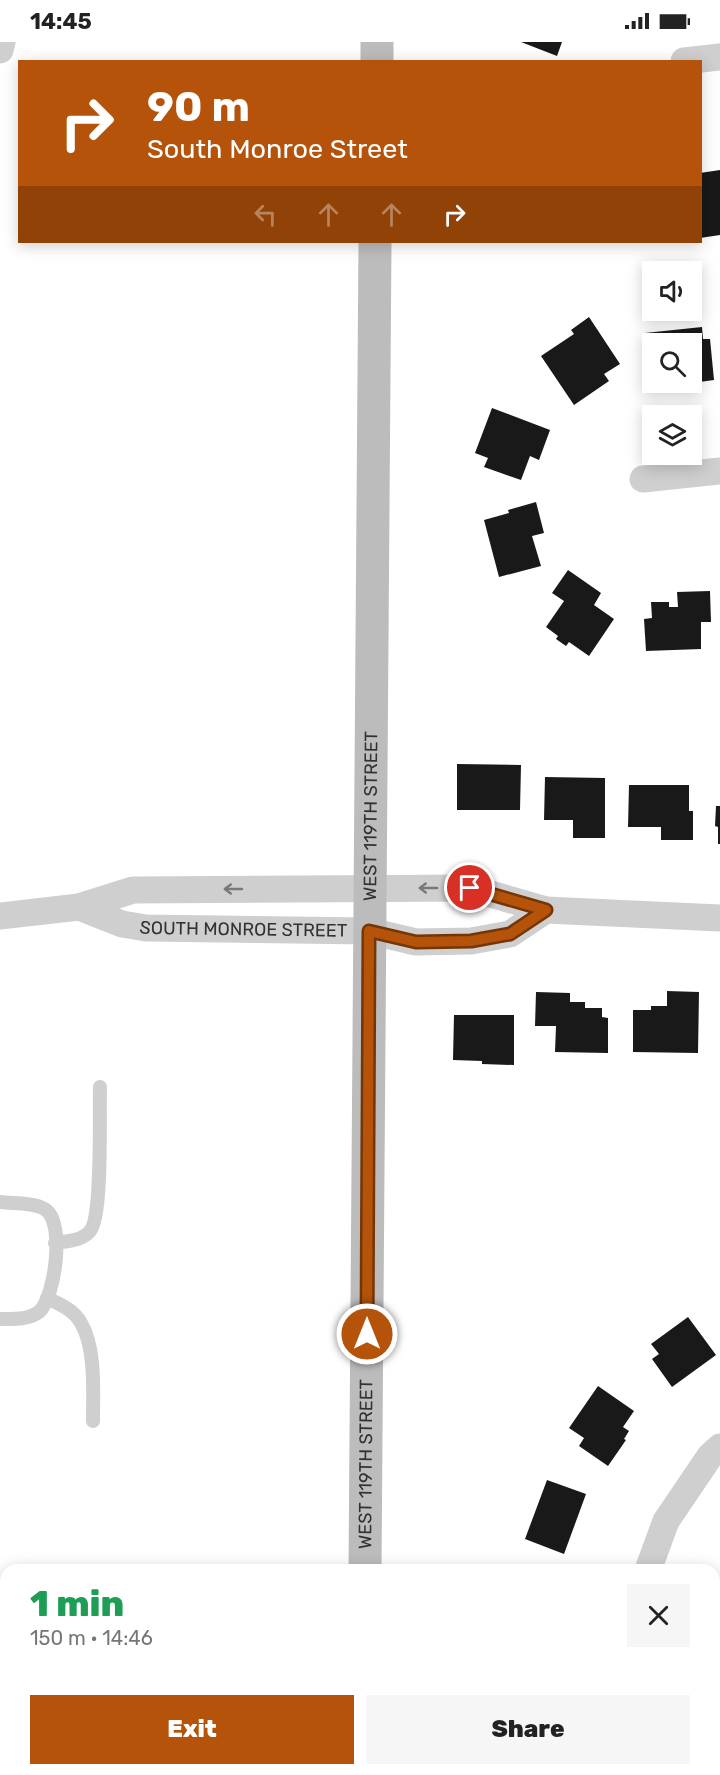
<!DOCTYPE html>
<meta charset="utf-8">
<style>
:root{--surface:#fff;--page:#f6f6f6;--text:#222;--muted:#767676;--accent:#b45309}
body{margin:0;font-family:Rubik,sans-serif;background:var(--page);color:var(--text);height:100vh;display:flex;flex-direction:column;font-size:22px;white-space:nowrap}
*{box-sizing:border-box;margin:0}
p{font-size:20px;color:var(--muted)}
.icon{flex:none;width:33px;height:33px;fill:none;stroke:currentColor;stroke-width:2;stroke-linecap:round;stroke-linejoin:round}
.map{position:relative;flex:1;overflow:hidden}
.side{position:absolute;left:0px;top:1522px;width:720px;height:212px;display:flex;flex-direction:column;background:var(--surface);border-radius:18px 18px 0 0;box-shadow:0 3px 15px #0003}
.side>*{flex:none}
.banner{position:absolute;left:18px;top:18px;width:684px;height:183px;border-radius:0px;box-shadow:0 3px 15px #0003;background:#b45309;color:#fff;overflow:hidden}
.tools{position:absolute;left:642px;top:219px;display:grid;gap:12px}
.tools a{display:grid;place-items:center;width:60px;height:60px;border-radius:0px;background:var(--surface);box-shadow:0 3px 15px #0003;font-size:30px}
.pin{position:absolute;display:grid;place-items:center;width:51px;height:51px;color:#fff;margin:-26px;border:3px solid #fff;border-radius:50%;box-shadow:0 2px 6px #0007}
.me{position:absolute;width:66px;margin:-33px;rotate:0deg;stroke-linejoin:round;filter:drop-shadow(0 0 4px #0008)}
.turn{display:flex;align-items:center;gap:21px;height:126px;padding:0 30px;font-size:27px}
.turn .icon{width:78px;height:78px;stroke-width:2.5}
.turn b{display:block;font-size:42px;line-height:51px}
.lanes{display:flex;align-items:center;height:57px;padding:0 30px;background:#0003;justify-content:center;gap:30px;direction:ltr}
.lanes .off{opacity:.35}
.round{display:grid;place-items:center;flex:none;width:63px;height:63px;border-radius:0px;background:var(--page)}
.overview{display:flex;align-items:center;justify-content:space-between;height:102px;padding:0 30px}
h1{font-size:36px;font-weight:800;line-height:45px;color:#1e9e55}
.cta{display:flex;gap:12px;margin-top:auto;padding:12px 30px}
.cta a{flex:1;height:69px;border-radius:0px;background:var(--accent);color:#fff;font-size:24px;font-weight:800;line-height:69px;text-align:center}
.cta a+a{background:var(--page);color:var(--text)}
.status{display:flex;justify-content:space-between;align-items:center;height:42px;padding:0 30px;background:var(--surface);direction:ltr}
.status svg{height:16px;fill:currentColor}
.map>svg:first-child{display:block}
.building{fill:#191919}
.lines{fill:none;stroke-linecap:round;stroke-linejoin:round}
.lane{stroke:#cfcfcf;stroke-width:14}
.street{stroke:#cfcfcf;stroke-width:27}
.secondary{stroke:#bcbcbc;stroke-width:33}
.oneway{stroke:#797979}
.route-casing{stroke:#753606;stroke-width:15}
.route{stroke:#b45309;stroke-width:10}
.labels{text-anchor:middle;dominant-baseline:central;stroke-width:6;stroke-linejoin:round;paint-order:stroke}
.street-label{font-size:18px;fill:#323232;stroke:#fff}
</style>
<div class="status"><b>14:45</b><svg viewBox="0 0 49 12"><path d="M0 12V9h3v3zM5 12V6h3v6zM10 12V3h3v9zM15 12V0h3v12zM26 1h20v11H26zM47 4h2v5h-2z"/></svg></div>
<div class="map">
<svg width="720" height="1733" viewBox="0 0 720 1733">
<rect width="100%" height="100%" fill="#fff"/>
<!-- building -->
<path class="building" d="M521 0H562L557 14Z
M720 128V193L700 196V131Z
M589 275 620 322 604 332 609 339 574 363 541 314 574 292 571 288Z
M702 285 703 297H710L714 338 692 341V302H652V336L649 337 645 291Z
M492 366 550 388 539 418 530 414 521 438 484 425 488 416 475 411Z
M536 460 544 491 532 494 541 524 499 535 484 478 509 471 508 468Z
M568 528 601 551 594 563 614 577 589 614 569 600 566 604 556 597 558 594 546 585 564 559 552 551Z
M710 549 711 580H701V607L646 609 644 577 652 576 651 560H669V565H678L677 550Z
M457 722 521 723 520 768H457Z
M545 735 605 736V796H573V778H544Z
M629 743H689V769H693V798H661V785H628Z
M716 764H720V802H718V785L715 784Z
M667 949 699 950 698 1011 633 1010V968H651V964H667Z
M536 950 570 951V960H585V966H602V975L608 976V1011L555 1010 556 984H535Z
M454 973H514V1023L482 1022V1019L453 1018Z
M688 1275 716 1313 672 1345 652 1317 659 1312 651 1302Z
M598 1344 634 1369 623 1385 629 1389 624 1397 626 1398 608 1424 579 1404 584 1396 569 1386Z
M547 1438 586 1452 564 1512 525 1497Z
M714 1669H720V1726H714Z
M500 1728H551L550 1733H500Z"/>
<g class="lines">
<!-- lane -->
<path class="lane" d="M0 1160C13 1162 35 1160 46 1168 65 1182 55 1253 40 1269 30 1278 13 1277 0 1277
M55 1201C67 1199 82 1199 90 1189 103 1175 99 1070 100 1045
M47 1256C60 1262 74 1268 81 1281 96 1306 93 1350 93 1379
M0 1682H6
M54 1728V1733"/>
<!-- street -->
<g class="street">
<path d="M0 8 2 0"/>
<path d="M684 19 720 15"/>
<path d="M643 437 720 429"/>
<path id="s1" d="M79 865 122 882 146 886 369 889 416 900 471 899 510 892 546 868"/>
<path d="M0 874 79 865 133 848 470 846 546 868 720 876"/>
<path d="M648 1528 666 1479 710 1414 720 1405"/>
<path d="M634 1733V1728"/>
</g>
<!-- secondary -->
<g class="secondary">
<path d="M377 20V0"/>
<path id="s2" d="M365 1528 375 200"/>
<path d="M364 1733V1728"/>
</g>
</g>
<!-- one-way arrows -->
<defs><path id="oneway-shaft" d="M-6 0H5M1.5-3L5.5 0L1.5 3" fill="none" stroke-width="1.6" stroke-linecap="round" stroke-linejoin="round" transform="scale(1.5)"/></defs>
<g class="oneway">
<use href="#oneway-shaft" transform="translate(428 846) rotate(180)"/>
<use href="#oneway-shaft" transform="translate(233 847) rotate(180)"/>
</g>
<g class="lines">
<!-- route casing -->
<g class="route-casing">
<path id="route" d="M367 1292 369 889 416 900 471 899 510 892 546 868 470 846"/>
</g>
<!-- route -->
<use href="#route" class="route"/>
</g>
<g class="labels">
<!-- street labels -->
<g class="street-label">
<text stroke="none"><textPath href="#s2" startOffset="754">WEST 119TH STREET</textPath></text>
<text stroke="none"><textPath href="#s1" startOffset="168">SOUTH MONROE STREET</textPath></text>
<text stroke="none"><textPath href="#s2" startOffset="106">WEST 119TH STREET</textPath></text>
</g>
</g>
</svg>
<div class="tools">
<a><svg class="icon" aria-label="sound" viewBox="0 0 24 24"><path d="M4 9h4l5-4v14l-5-4H4zM17 9q2 3 0 6"/></svg></a>
<a><svg class="icon" aria-label="search" viewBox="0 0 24 24"><circle cx="10" cy="10" r="6"/><path d="M15 15l6 6"/></svg></a>
<a><svg class="icon" aria-label="layers" viewBox="0 0 24 24"><path d="M12 4l9 5-9 5-9-5zM3 14l9 5 9-5"/></svg></a>
</div>
<div class="pin" style="left:470px;top:846px;background:#d93025"><svg class="icon" aria-label="arrive" viewBox="0 0 24 24"><path d="M6 21V4h12l-3 4 3 4H6"/></svg></div>
<svg class="me" style="left:367px;top:1292px" viewBox="-20 -20 40 40"><circle r="17" fill="#b45309" stroke="#fff" stroke-width="3"/><path d="M0-11L8 9 0 5-8 9z" fill="#fff"/></svg>
<div class="banner">
<div class="turn"><svg class="icon" aria-label="right" viewBox="0 0 24 24"><path d="M7 20v-9h11M14 6l5 5-5 5"/></svg><div><b>90 m</b>South Monroe Street</div></div>
<div class="lanes"><svg class="icon off" aria-label="left" viewBox="0 0 24 24"><path d="M17 20v-9H6M10 6l-5 5 5 5"/></svg><svg class="icon off" aria-label="ahead" viewBox="0 0 24 24"><path d="M12 20V5M6 11l6-6 6 6"/></svg><svg class="icon off" aria-label="ahead" viewBox="0 0 24 24"><path d="M12 20V5M6 11l6-6 6 6"/></svg><svg class="icon" aria-label="right" viewBox="0 0 24 24"><path d="M7 20v-9h11M14 6l5 5-5 5"/></svg></div>
</div>
<section class="side">
<div class="overview"><div><h1>1 min</h1><p>150 m · 14:46</p></div><a class="round"><svg class="icon" aria-label="close" viewBox="0 0 24 24"><path d="M6 6l12 12M18 6L6 18"/></svg></a></div>
<div class="cta"><a>Exit</a><a>Share</a></div>
</section>
</div>
